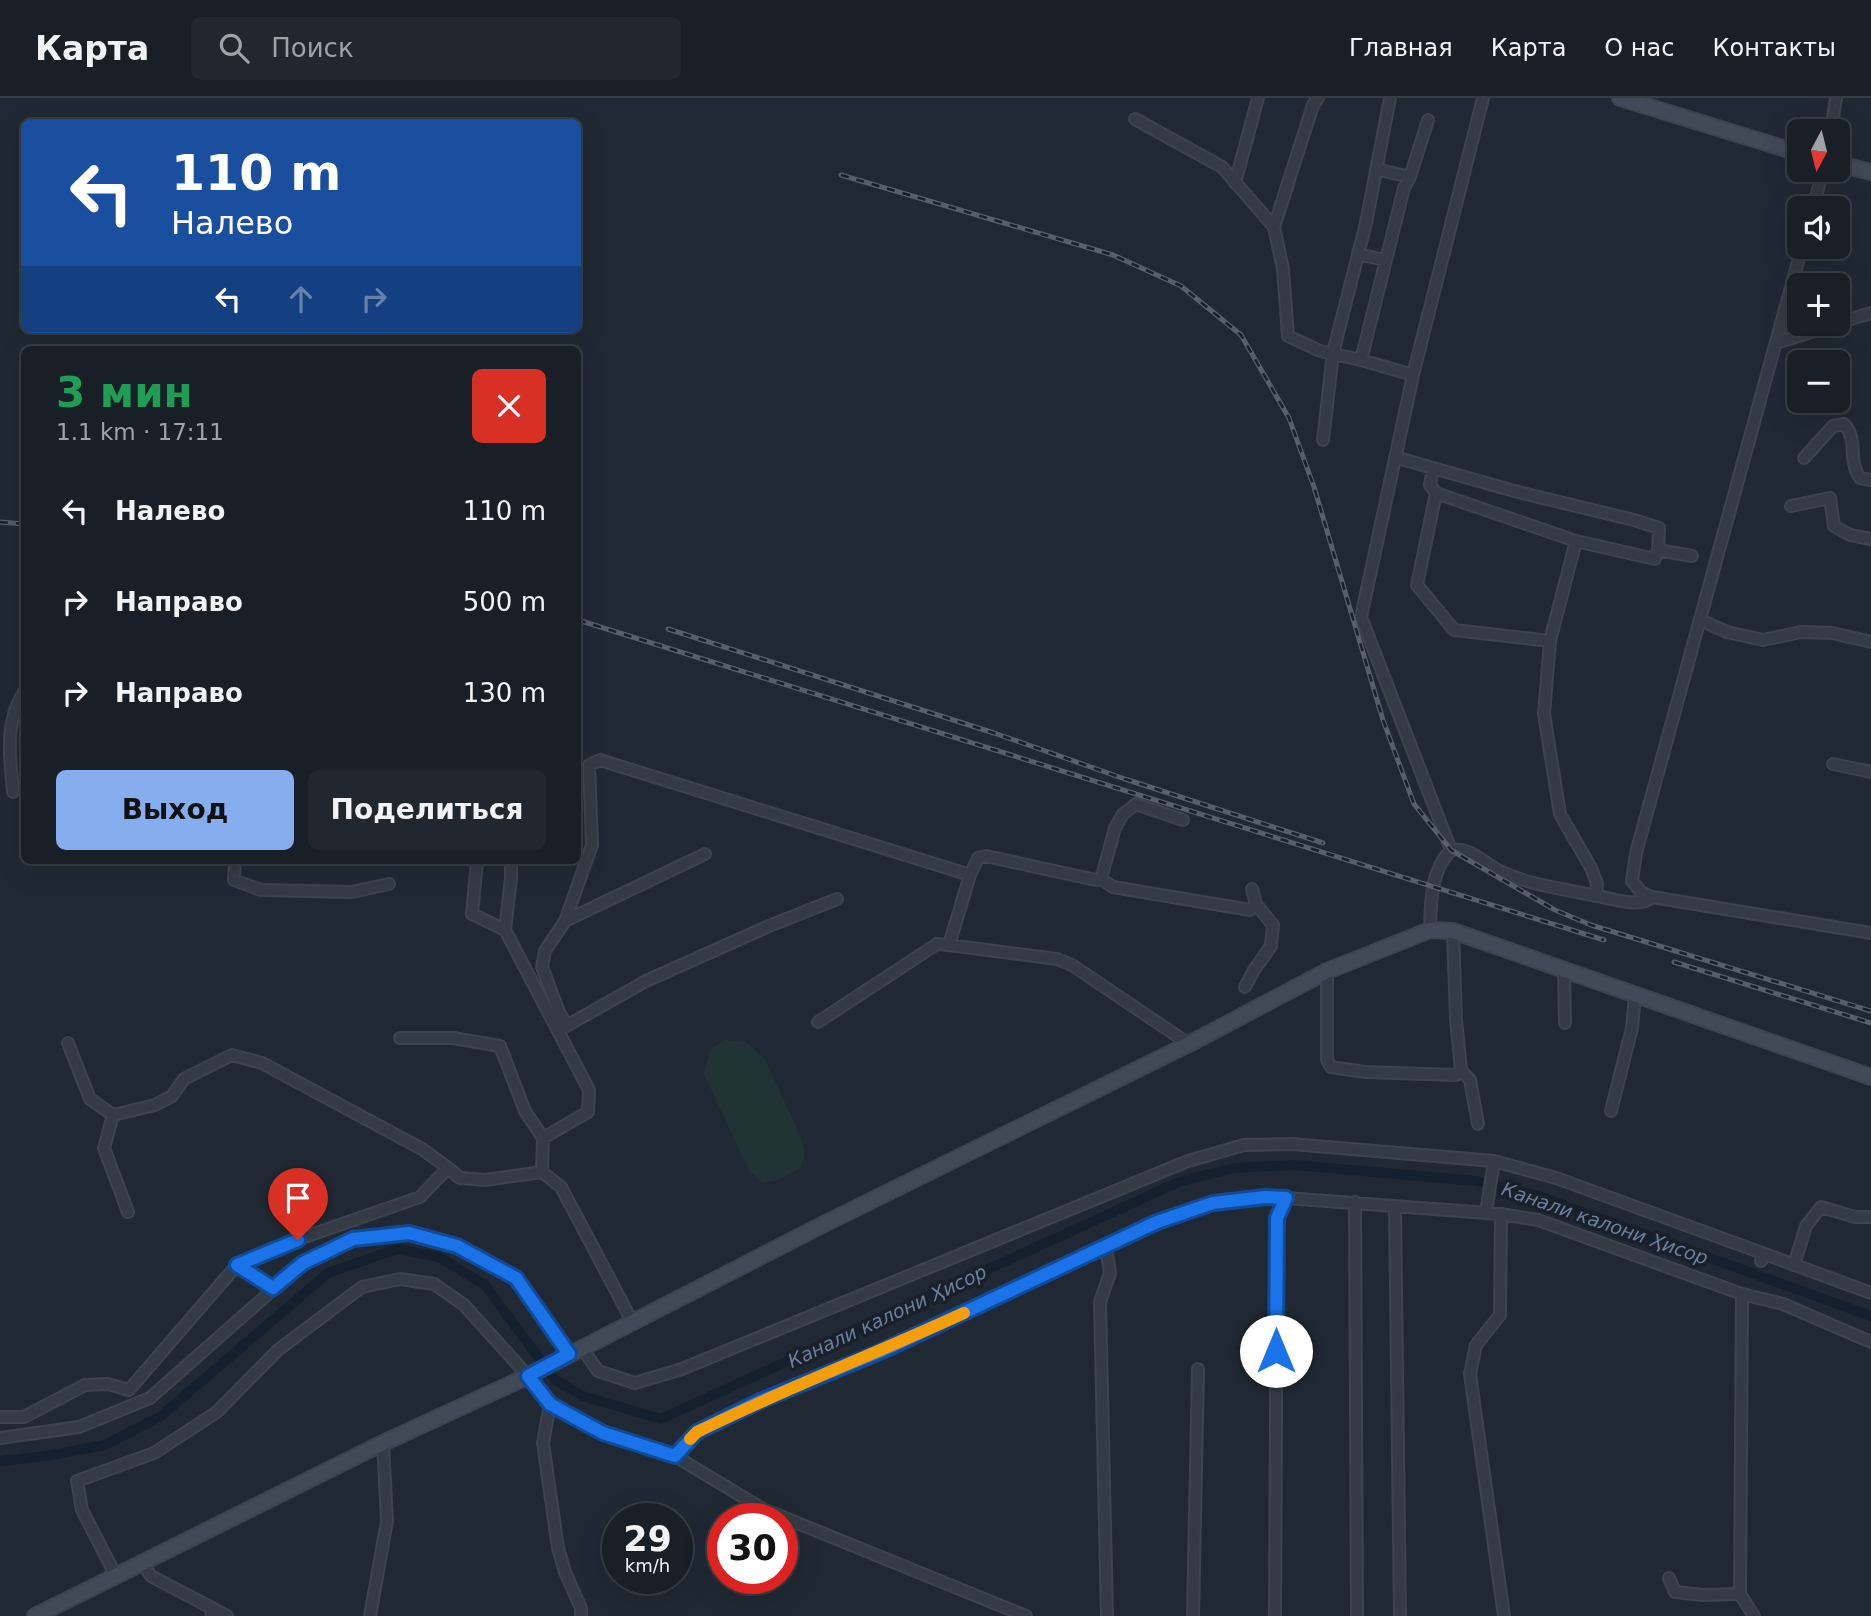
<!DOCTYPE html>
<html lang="ru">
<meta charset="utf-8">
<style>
:root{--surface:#181f26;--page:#21272e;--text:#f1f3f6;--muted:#9fa2a7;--line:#363d43;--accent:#86aeee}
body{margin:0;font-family:"DejaVu Sans",sans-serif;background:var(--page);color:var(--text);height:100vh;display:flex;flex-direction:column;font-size:26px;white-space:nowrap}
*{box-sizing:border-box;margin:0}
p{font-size:23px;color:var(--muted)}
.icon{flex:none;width:38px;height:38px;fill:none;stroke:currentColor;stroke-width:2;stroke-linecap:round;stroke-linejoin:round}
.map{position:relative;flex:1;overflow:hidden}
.sheet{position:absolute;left:21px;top:248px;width:560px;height:518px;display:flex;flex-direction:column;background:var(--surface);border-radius:10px;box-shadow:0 7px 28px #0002,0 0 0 2px var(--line)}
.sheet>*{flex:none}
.guide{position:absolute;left:21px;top:21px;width:560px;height:214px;border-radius:10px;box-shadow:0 7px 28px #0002,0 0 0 2px var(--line);background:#1a4fa0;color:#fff;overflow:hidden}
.needle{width:46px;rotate:187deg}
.buttons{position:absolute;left:1787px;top:21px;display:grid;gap:14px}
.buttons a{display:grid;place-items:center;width:63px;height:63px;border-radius:10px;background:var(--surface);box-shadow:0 7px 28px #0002,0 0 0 2px var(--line);font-size:35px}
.speed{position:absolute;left:602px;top:1405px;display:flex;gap:14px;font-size:35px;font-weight:700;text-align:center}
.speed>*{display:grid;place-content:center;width:91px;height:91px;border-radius:50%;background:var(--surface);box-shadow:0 7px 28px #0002,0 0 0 2px var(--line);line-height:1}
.speed small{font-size:18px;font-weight:400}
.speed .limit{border:10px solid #d22;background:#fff;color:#111}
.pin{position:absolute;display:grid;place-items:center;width:60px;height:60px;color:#fff;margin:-72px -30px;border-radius:50% 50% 50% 0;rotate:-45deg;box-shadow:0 0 7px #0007}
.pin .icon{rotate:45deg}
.me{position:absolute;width:77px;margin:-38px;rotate:0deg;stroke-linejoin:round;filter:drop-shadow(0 0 5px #0008)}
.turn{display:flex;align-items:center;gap:24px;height:147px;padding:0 35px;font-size:32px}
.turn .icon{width:91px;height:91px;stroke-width:2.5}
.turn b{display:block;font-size:49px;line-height:60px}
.lanes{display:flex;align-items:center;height:66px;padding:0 35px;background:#0003;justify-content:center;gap:35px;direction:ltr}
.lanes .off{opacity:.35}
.round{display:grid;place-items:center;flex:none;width:74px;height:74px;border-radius:10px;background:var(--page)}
.overview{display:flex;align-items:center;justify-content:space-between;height:119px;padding:0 35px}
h1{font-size:42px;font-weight:700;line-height:52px;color:#1e9e55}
.cta{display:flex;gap:14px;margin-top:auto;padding:14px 35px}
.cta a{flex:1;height:80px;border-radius:10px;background:var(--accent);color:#111;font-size:28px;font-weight:700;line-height:80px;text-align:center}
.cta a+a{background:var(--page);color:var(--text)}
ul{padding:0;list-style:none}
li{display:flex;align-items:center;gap:21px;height:91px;padding:0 35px}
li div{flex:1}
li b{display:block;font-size:26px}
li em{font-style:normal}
header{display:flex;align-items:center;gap:42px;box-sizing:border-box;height:98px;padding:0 35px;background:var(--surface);border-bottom:2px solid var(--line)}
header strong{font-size:33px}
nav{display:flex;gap:38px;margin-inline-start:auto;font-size:24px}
.search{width:490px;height:63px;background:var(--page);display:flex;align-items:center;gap:18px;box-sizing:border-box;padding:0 24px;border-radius:10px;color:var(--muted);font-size:26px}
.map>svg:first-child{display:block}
.green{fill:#223335}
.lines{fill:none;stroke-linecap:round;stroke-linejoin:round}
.canal{stroke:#15202f;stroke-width:10}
.minor-casing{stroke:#3d444e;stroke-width:14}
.secondary-casing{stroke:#3d444e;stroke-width:18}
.minor{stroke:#343b44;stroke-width:10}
.secondary{stroke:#424a57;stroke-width:14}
.rail-casing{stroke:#565f6b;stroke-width:5}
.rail{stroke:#192029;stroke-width:2.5;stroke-dasharray:8;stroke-linecap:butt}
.route-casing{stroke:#114b97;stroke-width:18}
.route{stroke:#1a73e8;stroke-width:12}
.slow{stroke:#f59e0b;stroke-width:12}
.labels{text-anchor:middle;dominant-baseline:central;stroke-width:7;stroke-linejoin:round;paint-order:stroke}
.water-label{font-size:19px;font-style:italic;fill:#69809e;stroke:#192029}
</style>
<header>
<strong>Карта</strong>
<div class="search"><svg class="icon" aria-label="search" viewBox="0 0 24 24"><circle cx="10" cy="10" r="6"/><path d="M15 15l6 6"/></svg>Поиск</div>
<nav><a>Главная</a><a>Карта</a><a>О нас</a><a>Контакты</a></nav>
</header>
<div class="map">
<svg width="1871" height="1518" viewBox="0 0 1871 1518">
<rect width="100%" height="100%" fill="#202933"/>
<!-- green -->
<path class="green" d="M726 942 746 944 765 961 801 1040 805 1058 800 1070 778 1082 763 1085 749 1073 704 976 710 951Z"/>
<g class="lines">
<!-- canal -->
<path class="canal" d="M0 1363 46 1358 105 1347 161 1318 328 1175 397 1151 439 1159 485 1187 555 1282 583 1298 661 1321 1181 1083 1234 1070 1294 1067 1476 1083 1535 1097 1871 1218"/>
<!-- minor casing -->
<g class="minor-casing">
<path id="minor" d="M1135 21 1222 69 1274 129 1283 171 1288 238 1320 253 1361 262 1413 277
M1831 33 1836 0
M1376 71 1410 79
M1235 85 1258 0
M1813 110 1823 72
M1274 129 1313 7 1318 0
M1802 149 1636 755 1632 783 1641 794 1652 799 1871 835
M1358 156 1385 162
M1838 225 1871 215
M1776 245 1837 226
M1361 262 1404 90 1410 79 1428 22
M1323 342 1333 255 1366 125 1390 0
M1395 359 1433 370 1430 387 1436 395 1576 443 1550 543 1544 616 1560 716 1591 770 1597 786 1596 798C1612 800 1640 811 1652 799
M1804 360 1833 328 1844 326C1859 343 1847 361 1860 380L1871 382
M1433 370 1518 394 1634 422 1659 430 1658 452 1655 461 1576 443
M1436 395 1417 487 1454 532 1550 543
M1791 408 1830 400 1834 428 1850 437 1871 441
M1658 452 1692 458
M1700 522 1727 534 1763 542 1801 534 1832 535 1871 544
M1833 666 1871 674
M13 694C10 659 4 625 24 594
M1451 752C1469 748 1483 765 1500 773 1529 787 1564 791 1596 798
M235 763 234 782 261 792 352 794 389 786
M477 763 472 816 505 832
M511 763V780L505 832 589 992 588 1014 543 1040
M1101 781 1113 789 1250 812 1256 806
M565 823 705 756
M1430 832C1431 804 1430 773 1451 752L1361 519 1413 277 1483 0
M949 847 970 777 978 760 986 758 1096 782 1101 781 1115 730 1123 716 1136 706 1183 722
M1564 872 1565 925
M1327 873V962L1331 969 1365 974 1456 977 1461 972 1456 921 1453 833
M1245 889 1254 872 1271 848 1273 827 1256 806 1252 791
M818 924 937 846 949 847 1057 861 1072 867 1189 946
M567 928 559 914 542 869 545 853 565 823 592 747 589 667 600 662 970 777
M561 931 646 883 769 828 837 801
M400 940H453L500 948 525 1013 543 1040 542 1074
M68 945 90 1001 113 1017
M1461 972 1470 982 1478 1026
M1611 1013 1632 930 1635 897
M448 1070 460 1080 485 1082 542 1074 561 1089 633 1225
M1355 1104 1357 1518
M1395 1109 1400 1518
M1486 1114 1494 1063
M1106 1149 1110 1175 1100 1204 1107 1518
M1765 1156 1871 1195
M237 1167 273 1190
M1794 1167 1806 1128 1821 1109 1855 1119H1871
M1742 1196 1783 1206 1871 1244
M582 1250 598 1273 635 1285 682 1271 1188 1063 1244 1047 1292 1046 1494 1063 1556 1080 1765 1156 1761 1163
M550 1306 543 1345 558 1450 565 1474 581 1510V1518
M0 1319H24L85 1287 108 1286 129 1292 237 1167 273 1150 420 1099 448 1070 422 1051 262 965 232 957 184 981 172 998 155 1007 113 1017 104 1050 128 1114
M0 1340 79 1329 150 1300 303 1165 353 1141 409 1134 457 1148 516 1180 569 1256
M675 1358 697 1334 759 1303 882 1253 1157 1124 1213 1105 1265 1099 1286 1100
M142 1465 151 1478 210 1509 212 1518
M116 1478 82 1412 77 1383 154 1355 217 1314 278 1252 362 1189 400 1181 434 1186 464 1207 528 1278 550 1306 603 1335 675 1358 763 1411 1026 1518
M1669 1480 1675 1494 1703 1497 1740 1496
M210 1509 227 1518
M370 1518 387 1423 383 1345
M1193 1518 1198 1271
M1275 1518 1277 1120 1286 1100 1501 1116
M1504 1518 1470 1276 1476 1247 1500 1217 1501 1116 1538 1122 1742 1196 1740 1496 1754 1518"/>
</g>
<!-- secondary casing -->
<g class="secondary-casing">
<path id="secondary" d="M1620 0 1799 55
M1838 66 1871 74
M35 1518 383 1345 528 1278 822 1127 1189 946 1327 873 1430 832 1453 833 1871 979"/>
</g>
<!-- minor -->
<use href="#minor" class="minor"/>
<!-- secondary -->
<use href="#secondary" class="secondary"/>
<!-- rail casing -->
<g class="rail-casing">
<path id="rail" d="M841 77 1113 157 1181 188 1241 237 1289 320 1314 389 1383 622 1414 706 1451 752 1555 812 1591 827 1871 913
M0 424 24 426
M578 522 1604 842
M668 531 994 635 1125 681 1323 745
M1674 864 1871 925"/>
</g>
<!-- rail -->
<use href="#rail" class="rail"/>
</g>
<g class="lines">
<!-- route casing -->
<g class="route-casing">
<path id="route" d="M298 1142 237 1167 273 1190 303 1165 353 1141 409 1135 457 1148 516 1180 569 1256 528 1278 550 1306 568 1316 603 1335 675 1358 697 1334 760 1303 882 1253 1157 1124 1213 1105 1265 1099 1286 1100 1277 1120 1276 1253"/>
</g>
<!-- route -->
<use href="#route" class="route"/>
<!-- slow -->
<path class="slow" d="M690 1341 697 1334C784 1291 875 1256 964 1215"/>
</g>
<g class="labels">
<!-- water labels -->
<g class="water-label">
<text transform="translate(1605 1125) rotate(19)">Канали калони Ҳисор</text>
<text transform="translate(887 1218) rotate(-25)">Канали калони Ҳисор</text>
</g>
</g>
</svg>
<div class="buttons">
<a><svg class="needle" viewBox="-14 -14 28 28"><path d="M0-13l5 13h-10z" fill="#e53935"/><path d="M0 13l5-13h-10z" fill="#9fa2a7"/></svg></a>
<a><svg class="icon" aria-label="sound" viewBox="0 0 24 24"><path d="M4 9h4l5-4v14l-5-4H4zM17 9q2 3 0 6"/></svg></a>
<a>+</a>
<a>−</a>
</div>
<div class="speed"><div>29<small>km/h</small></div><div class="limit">30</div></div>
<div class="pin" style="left:298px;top:1142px;background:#d93025"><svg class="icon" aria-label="arrive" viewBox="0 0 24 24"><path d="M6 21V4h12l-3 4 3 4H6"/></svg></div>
<svg class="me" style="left:1276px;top:1253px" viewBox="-20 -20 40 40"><circle r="19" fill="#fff"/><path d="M0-13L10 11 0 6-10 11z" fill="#1a73e8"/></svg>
<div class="guide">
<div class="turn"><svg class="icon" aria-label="left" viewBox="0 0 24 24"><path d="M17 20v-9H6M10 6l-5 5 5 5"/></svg><div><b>110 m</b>Налево</div></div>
<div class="lanes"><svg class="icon" aria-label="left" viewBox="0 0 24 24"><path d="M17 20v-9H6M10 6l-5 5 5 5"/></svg><svg class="icon off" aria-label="ahead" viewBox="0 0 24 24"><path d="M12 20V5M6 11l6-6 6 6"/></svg><svg class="icon off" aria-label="right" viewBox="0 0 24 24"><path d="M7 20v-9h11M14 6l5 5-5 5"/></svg></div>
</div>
<section class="sheet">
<div class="overview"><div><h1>3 мин</h1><p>1.1 km · 17:11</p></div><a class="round" style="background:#d93025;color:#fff"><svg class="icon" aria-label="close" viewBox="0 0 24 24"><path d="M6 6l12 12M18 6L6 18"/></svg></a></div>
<ul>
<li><svg class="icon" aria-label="left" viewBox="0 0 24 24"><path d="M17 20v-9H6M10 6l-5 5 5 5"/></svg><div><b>Налево</b></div><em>110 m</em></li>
<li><svg class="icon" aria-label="right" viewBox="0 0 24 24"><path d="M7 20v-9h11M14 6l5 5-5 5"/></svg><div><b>Направо</b></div><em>500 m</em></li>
<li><svg class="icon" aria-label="right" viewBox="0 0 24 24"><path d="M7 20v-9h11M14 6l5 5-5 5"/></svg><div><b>Направо</b></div><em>130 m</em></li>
</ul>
<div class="cta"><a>Выход</a><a>Поделиться</a></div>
</section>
</div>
